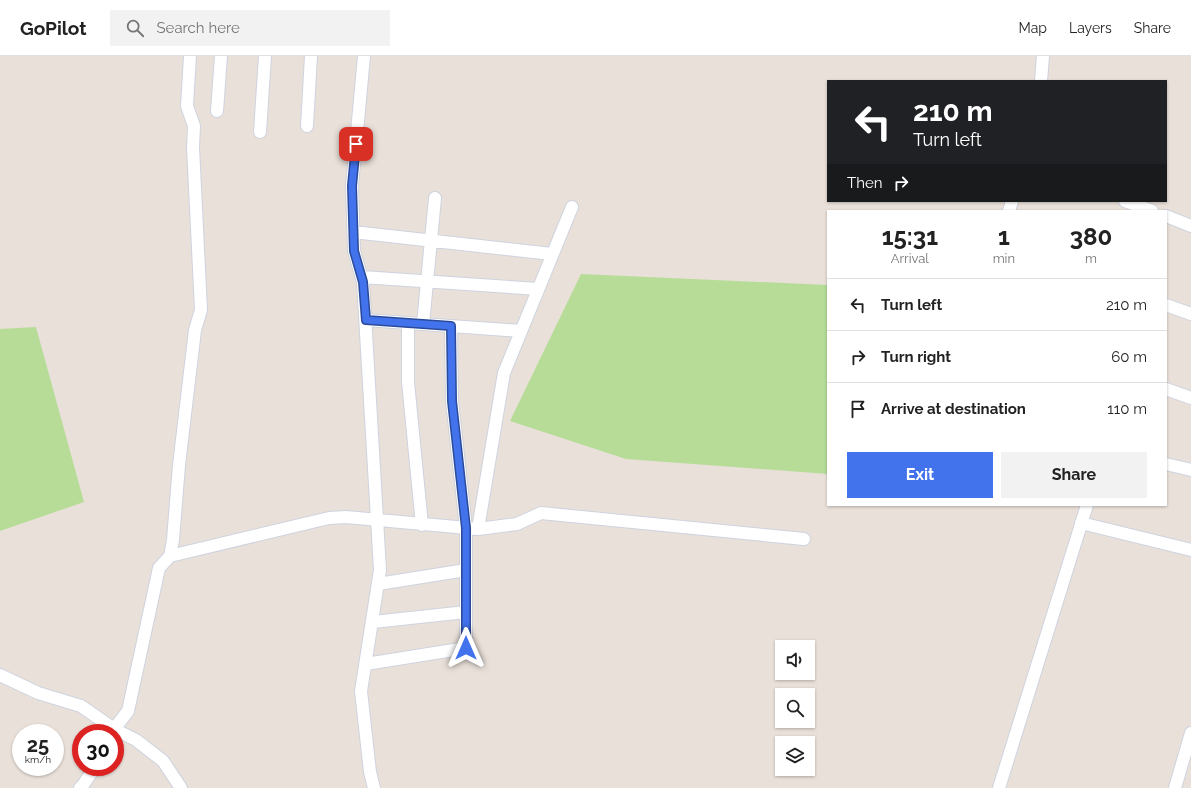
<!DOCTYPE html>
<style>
:root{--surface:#fff;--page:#f2f2f2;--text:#222;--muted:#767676;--line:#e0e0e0;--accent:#4272ec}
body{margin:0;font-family:Raleway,sans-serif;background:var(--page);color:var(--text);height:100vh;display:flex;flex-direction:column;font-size:15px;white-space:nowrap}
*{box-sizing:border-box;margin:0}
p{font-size:13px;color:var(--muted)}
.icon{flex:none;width:22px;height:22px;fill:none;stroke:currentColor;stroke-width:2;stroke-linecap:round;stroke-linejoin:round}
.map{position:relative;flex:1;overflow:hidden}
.side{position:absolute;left:827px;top:154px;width:340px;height:296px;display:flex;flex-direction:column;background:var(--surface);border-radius:0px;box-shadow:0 1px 3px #0004}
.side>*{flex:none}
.banner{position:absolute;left:827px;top:24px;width:340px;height:122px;border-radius:0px;box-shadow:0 1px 3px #0004;background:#202124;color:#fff;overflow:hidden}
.controls{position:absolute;left:775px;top:584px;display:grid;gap:8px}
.controls a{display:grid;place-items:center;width:40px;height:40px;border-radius:0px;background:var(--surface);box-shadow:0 1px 3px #0004;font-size:20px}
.speed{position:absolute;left:12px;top:668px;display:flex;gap:8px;font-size:20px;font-weight:700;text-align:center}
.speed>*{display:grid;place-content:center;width:52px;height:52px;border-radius:50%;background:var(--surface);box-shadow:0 1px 3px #0004;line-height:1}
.speed small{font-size:10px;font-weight:400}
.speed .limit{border:6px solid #d22;background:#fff;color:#111}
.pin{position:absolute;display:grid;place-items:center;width:34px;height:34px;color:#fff;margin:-17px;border-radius:8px;box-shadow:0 2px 6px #0006}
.me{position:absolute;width:44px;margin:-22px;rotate:0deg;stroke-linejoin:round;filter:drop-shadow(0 0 3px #0008)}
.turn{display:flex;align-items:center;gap:14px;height:84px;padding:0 20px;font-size:18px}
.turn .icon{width:52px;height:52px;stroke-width:2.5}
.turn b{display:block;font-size:28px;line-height:34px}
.then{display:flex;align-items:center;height:38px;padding:0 20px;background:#0003;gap:8px;font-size:15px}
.eta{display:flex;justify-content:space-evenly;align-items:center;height:68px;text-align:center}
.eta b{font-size:24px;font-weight:700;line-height:28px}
.cta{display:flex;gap:8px;margin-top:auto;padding:8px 20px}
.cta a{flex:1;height:46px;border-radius:0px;background:var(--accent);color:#fff;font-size:16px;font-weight:700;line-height:46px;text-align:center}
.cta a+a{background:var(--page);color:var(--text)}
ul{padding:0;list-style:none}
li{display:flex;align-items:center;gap:12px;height:52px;padding:0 20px;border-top:1px solid var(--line)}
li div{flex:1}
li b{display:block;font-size:15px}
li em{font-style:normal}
header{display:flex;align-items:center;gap:24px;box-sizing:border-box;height:56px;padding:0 20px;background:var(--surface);border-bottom:1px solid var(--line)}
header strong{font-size:19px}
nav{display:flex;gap:22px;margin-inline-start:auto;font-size:14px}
.search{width:280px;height:36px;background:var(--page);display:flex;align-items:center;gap:10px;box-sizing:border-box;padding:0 14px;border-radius:0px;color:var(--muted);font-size:15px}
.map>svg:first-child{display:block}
.green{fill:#b6dc98}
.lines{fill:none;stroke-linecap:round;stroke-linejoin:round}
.street-casing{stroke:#ced3df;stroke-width:14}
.street{stroke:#fff;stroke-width:12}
.route-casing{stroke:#2b4a99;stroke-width:10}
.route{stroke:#4272ec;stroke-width:7}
</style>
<header>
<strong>GoPilot</strong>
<div class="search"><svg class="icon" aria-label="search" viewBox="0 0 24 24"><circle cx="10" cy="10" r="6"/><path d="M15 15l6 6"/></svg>Search here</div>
<nav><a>Map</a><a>Layers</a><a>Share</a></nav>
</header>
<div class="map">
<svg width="1191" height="732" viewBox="0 0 1191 732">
<rect width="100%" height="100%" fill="#e9e0d9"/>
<!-- green -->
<path class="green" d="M581 218 828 229V418L626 403 510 365Z
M36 271 84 446 0 475V273Z"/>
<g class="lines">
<!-- street casing -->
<g class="street-casing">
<path id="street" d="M364 0 352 130 354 195 363 226 380 514 361 635 370 716 374 732
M1041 25 1043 0
M217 55 221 0
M307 70 311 0
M260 76 265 0
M1125 145 1152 155
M1009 155 1012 145
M1166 160 1191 170
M353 176 552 198
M362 221 538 233
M1166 249 1191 258
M366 264 521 275
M408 267V326L422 469
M423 268 435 142
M1166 333 1191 342
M1166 408 1191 414
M1081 467 1191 494
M478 473 504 317 572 151
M170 500 329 462 346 461 478 473 517 468 541 457 804 483
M378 528 466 514
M373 566 466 556
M366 608 466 592V472L452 345 451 270
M0 619 38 637 81 650 114 673 136 684 163 705 181 732
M111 677 128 655 159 512 170 500 173 484 179 409 195 274 201 254 193 91 194 70 187 50 190 0
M80 732 83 729 95 711
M999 732 1087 449
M1175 732 1191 677"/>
</g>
<!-- street -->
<use href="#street" class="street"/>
</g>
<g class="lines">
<!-- route casing -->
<g class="route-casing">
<path id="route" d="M356 88 352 130 354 195 363 226 366 264 451 270 452 345 466 472V592"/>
</g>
<!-- route -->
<use href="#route" class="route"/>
</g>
</svg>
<div class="controls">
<a><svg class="icon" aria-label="sound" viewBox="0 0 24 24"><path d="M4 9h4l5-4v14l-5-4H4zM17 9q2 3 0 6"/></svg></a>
<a><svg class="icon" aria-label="search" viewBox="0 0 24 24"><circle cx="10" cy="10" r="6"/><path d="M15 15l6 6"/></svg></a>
<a><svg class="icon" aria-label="layers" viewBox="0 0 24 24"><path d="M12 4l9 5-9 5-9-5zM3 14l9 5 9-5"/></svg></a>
</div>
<div class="speed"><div>25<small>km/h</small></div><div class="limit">30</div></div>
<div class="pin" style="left:356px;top:88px;background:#d93025"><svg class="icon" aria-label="arrive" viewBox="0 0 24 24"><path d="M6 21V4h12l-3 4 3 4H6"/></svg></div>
<svg class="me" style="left:466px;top:592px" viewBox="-20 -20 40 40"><path d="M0-17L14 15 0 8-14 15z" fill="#4272ec" stroke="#fff" stroke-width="4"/></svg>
<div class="banner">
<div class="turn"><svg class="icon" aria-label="left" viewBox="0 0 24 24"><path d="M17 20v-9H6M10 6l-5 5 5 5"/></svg><div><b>210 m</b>Turn left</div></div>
<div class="then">Then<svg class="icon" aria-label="right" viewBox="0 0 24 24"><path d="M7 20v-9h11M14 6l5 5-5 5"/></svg></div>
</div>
<section class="side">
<div class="eta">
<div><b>15:31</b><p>Arrival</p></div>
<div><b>1</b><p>min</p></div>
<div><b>380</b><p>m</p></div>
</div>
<ul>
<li><svg class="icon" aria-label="left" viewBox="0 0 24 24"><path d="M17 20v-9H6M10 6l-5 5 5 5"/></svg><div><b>Turn left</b></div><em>210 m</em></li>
<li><svg class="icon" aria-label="right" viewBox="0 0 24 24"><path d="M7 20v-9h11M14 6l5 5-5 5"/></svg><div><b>Turn right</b></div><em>60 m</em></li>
<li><svg class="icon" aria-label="arrive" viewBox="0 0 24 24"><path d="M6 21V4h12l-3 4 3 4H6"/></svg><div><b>Arrive at destination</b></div><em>110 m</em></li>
</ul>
<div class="cta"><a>Exit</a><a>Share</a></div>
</section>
</div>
